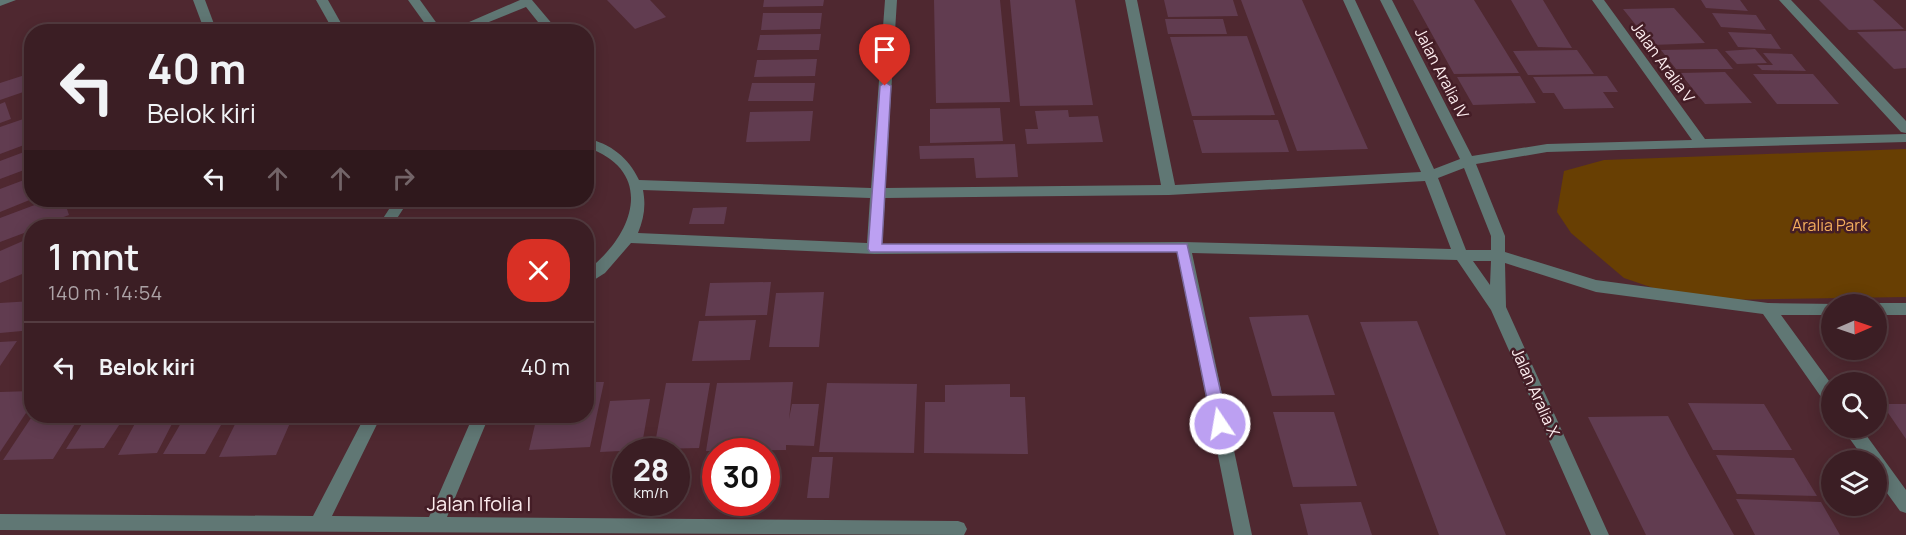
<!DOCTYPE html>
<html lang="id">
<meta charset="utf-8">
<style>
:root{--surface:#3b1e24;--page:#42272c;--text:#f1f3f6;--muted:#aca2a6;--line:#543c41}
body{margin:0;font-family:Manrope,sans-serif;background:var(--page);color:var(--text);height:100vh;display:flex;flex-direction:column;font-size:22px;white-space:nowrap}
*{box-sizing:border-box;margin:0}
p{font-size:20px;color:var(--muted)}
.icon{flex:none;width:33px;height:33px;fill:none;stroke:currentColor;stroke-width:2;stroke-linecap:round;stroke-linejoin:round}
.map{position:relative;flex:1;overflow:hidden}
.sheet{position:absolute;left:24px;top:219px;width:570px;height:204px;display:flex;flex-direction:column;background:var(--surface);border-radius:24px;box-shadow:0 3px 15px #0003,0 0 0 2px var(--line)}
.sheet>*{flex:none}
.top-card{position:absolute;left:24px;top:24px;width:570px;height:183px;border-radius:24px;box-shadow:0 3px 15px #0003,0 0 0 2px var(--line);background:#3b1e24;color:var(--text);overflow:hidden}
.needle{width:39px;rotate:88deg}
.buttons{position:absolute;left:1821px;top:294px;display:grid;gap:12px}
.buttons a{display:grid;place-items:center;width:66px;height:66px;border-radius:50%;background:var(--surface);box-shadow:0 3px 15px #0003,0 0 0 2px var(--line);font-size:30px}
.speed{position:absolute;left:612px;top:438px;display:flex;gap:12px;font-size:30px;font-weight:700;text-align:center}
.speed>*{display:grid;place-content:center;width:78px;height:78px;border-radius:50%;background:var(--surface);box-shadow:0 3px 15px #0003,0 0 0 2px var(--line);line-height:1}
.speed small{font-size:15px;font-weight:400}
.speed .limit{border:9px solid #d22;background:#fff;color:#111}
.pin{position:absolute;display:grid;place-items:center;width:51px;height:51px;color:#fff;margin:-62px -26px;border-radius:50% 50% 50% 0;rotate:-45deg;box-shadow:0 0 6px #0007}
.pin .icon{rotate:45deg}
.me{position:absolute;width:66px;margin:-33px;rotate:348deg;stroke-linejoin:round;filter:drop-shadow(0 0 4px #0008)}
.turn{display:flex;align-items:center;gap:21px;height:126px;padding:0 24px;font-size:27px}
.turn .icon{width:78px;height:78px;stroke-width:2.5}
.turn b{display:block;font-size:42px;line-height:51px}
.lanes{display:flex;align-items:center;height:57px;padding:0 24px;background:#0003;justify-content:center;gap:30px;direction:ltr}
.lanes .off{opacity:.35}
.round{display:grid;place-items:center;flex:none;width:63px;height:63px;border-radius:24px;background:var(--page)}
.headline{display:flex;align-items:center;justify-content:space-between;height:102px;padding:0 24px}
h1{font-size:36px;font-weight:600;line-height:45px}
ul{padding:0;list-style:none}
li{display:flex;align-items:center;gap:18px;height:90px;padding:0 24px;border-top:2px solid var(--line)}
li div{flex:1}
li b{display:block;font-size:22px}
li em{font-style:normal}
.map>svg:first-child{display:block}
.green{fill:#683f03}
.building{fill:#613c50}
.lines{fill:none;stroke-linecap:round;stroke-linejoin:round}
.lane{fill:#607774;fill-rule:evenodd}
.street{fill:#607774;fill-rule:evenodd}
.route{fill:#bca0f2;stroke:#7a689d;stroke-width:1.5}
.labels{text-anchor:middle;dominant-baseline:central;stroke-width:5;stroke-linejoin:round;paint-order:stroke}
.street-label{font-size:16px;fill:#fdedef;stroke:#441d26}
.park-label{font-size:16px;fill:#f5ae5d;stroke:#441d26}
.near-street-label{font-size:20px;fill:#fdedef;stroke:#441d26}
</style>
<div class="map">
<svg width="1906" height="535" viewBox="0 0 1906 535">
<rect width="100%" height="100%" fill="#4f2830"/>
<!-- green -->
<path class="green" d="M1906 149V297L1718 300 1674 295 1624 278 1571 233 1557 212 1564 171 1604 160Z"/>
<!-- building -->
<path class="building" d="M607 0H650L666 17 635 29Z
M764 0H824L823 6 763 7Z
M934 0H1000L1010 102 936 103Z
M1010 0H1075L1093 105 1020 106Z
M1164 0H1233L1238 16 1168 17Z
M1241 0H1302L1368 149 1297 151Z
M1413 0H1474L1519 73 1454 74Z
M1511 0H1543L1572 48 1538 47Z
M1701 0H1740L1748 11 1706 8Z
M1819 0H1873L1904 29 1849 30Z
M1674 8 1705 43 1652 45 1623 9Z
M763 13H822L820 29 761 30Z
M1712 13 1756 15 1766 30 1721 27Z
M1165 19H1223L1227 34H1168Z
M1906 31V68L1894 69 1857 32Z
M1728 32 1771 34 1781 49 1738 47Z
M821 34 819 50H757L760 35Z
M1247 36 1275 115 1192 116 1170 37Z
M1717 49 1733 69H1676L1661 50Z
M1755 49 1767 63 1737 64 1725 51Z
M1577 50 1594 74 1528 75 1513 51Z
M1763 53 1792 54 1806 71 1762 70 1757 65H1773Z
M817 59 815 76 754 77 757 60Z
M1725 72 1752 103 1705 104 1680 73Z
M28 74 32 89 0 100V83Z
M1753 74H1813L1839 104H1777Z
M1520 76 1536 103 1473 105 1457 77Z
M1607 76 1618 92H1603L1614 108 1564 109 1554 93H1543L1533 77Z
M752 83H815L813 101H748Z
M5 102 11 119 0 123V104Z
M1000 108 1003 141 930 143V109Z
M1068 110 1069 117 1098 116 1103 142 1027 144 1025 129H1038L1035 111Z
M813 111 810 141 746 142 750 112Z
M32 116V142L0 154V127Z
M1193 120H1278L1289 152 1202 153Z
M1015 144 1018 177 976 178 974 158 920 159 919 146Z
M32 149V167L0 179V161Z
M32 177V199L0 212V189Z
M48 200H64L69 215 39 226H32V230L0 242V218Z
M727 207 724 224H689L693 208Z
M32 237V270L0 283V251Z
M771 282 767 315 705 316 710 283Z
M824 292 819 347H769L776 293Z
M32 301V316L22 331 0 333V303Z
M1308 315 1335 395 1272 396 1249 317Z
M756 320 750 360 692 361 699 321Z
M1417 321 1432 358 1506 535H1439L1360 322Z
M17 341 0 366V342Z
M586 382H604L590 447 529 450 537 416H586Z
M793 382 789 419 792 404H819L814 446 786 445V450L706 451 717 383Z
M666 383H710L699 448 654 449Z
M827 383 917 384 914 453 819 452Z
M1010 384V397H1025L1028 454 924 453 925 402H945V385Z
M32 391V404L0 452V392Z
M650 399 641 450 600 452 610 401Z
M1688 403 1764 404 1792 450H1713Z
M1882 404H1906V439Z
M1273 412H1334L1357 486 1293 487Z
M80 416 53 459 3 460 31 418Z
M87 416H125L104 448 66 449Z
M139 416H176L157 453 118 455Z
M185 416H226L205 454H163Z
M239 416H293L276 455 219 457Z
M1668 416 1690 457 1734 535H1646L1588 417Z
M1716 455 1794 458 1817 496 1737 494Z
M812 457H833L829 498H807Z
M1736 499 1821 502 1840 535H1755Z
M1361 502 1372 535H1308L1300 504Z"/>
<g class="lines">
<!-- lane -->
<path class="lane" d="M0 0H16L0 6Z
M193 0H205L217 32H205Z
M520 0H532L559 32H546L526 7 464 32H446Z"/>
<!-- street -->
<path class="street" d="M316 0H328L346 32H334Z
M408 0H420L443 32H431Z
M885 0H897L885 188 1161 185 1125 0H1137L1175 185 1421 172 1343 0H1355L1434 169 1460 159 1380 0H1392L1472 156 1547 144 1692 140 1592 0H1604L1705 139 1906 134V142L1547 152 1476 164 1505 236V252L1596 280 1768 303 1837 304H1832V315H1781L1832 385V406L1826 404 1763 314 1596 292 1505 263 1506 307 1609 535H1591L1491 310 1457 260 1192 253 1252 535H1234L1177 252 874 254 631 243 605 273 586 285V271C634 236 657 171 586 147V138C611 144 628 157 639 180L871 188ZM1464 168 1491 236V250H1466L1438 178ZM1425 181 1451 249 1183 242 882 244 885 198 1169 195ZM643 190 870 198 867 243 638 233C644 218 646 206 643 190ZM1473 261H1491L1490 285Z
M1779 0H1791L1906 121V133L1901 132Z
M395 200H409L392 226H378Z
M1876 303H1906V315H1876V304H1871Z
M365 416H381L332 516 429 517 473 416H489L447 517 958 521 964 523 967 529 964 535 0 530V514L313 516Z
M1842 428H1861L1906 490V513L1900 511 1876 478V460H1865Z"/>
</g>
<!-- route -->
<path class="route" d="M885 82 891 86 882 244H1187L1228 424 1225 429H1214L1212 424 1177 252H870L868 249 880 86Z"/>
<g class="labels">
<!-- street labels -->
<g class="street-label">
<text transform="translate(1663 62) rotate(54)">Jalan Aralia V</text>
<text transform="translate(1442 73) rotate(63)">Jalan Aralia IV</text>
<text transform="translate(1536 392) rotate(66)">Jalan Aralia X</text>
</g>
<!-- park labels -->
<g class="park-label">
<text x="1830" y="225">Aralia Park</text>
</g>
<!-- near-street labels -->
<g class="near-street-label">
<text x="479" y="503">Jalan Ifolia I</text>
</g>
</g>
</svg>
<div class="buttons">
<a><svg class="needle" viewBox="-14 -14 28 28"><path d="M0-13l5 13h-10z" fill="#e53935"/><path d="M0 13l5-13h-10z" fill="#aca2a6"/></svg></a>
<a><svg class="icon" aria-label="search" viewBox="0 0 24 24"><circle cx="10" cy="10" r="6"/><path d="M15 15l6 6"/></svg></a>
<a><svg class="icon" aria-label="layers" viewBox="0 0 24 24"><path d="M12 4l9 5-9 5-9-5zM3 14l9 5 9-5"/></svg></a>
</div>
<div class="speed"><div>28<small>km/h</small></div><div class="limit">30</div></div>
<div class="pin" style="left:885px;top:86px;background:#d93025"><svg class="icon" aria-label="arrive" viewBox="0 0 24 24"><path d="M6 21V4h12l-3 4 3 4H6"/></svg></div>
<svg class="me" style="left:1220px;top:424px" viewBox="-20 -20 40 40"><circle r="17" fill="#bca0f2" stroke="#fff" stroke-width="3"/><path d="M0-11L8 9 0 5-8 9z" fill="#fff"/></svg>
<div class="top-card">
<div class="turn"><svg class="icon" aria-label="left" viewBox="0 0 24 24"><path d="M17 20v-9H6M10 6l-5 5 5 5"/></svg><div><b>40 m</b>Belok kiri</div></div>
<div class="lanes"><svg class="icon" aria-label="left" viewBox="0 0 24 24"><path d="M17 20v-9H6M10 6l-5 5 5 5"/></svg><svg class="icon off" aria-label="ahead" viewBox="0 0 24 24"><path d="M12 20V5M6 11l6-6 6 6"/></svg><svg class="icon off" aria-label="ahead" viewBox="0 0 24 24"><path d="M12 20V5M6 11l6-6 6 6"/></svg><svg class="icon off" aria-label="right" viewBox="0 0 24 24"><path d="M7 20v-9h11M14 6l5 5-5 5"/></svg></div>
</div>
<section class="sheet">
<div class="headline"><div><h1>1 mnt</h1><p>140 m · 14:54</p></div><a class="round" style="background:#d93025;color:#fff"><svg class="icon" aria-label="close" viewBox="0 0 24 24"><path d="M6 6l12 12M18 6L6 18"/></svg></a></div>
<ul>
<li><svg class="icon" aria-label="left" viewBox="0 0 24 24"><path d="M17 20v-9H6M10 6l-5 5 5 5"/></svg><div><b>Belok kiri</b></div><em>40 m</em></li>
</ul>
</section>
</div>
